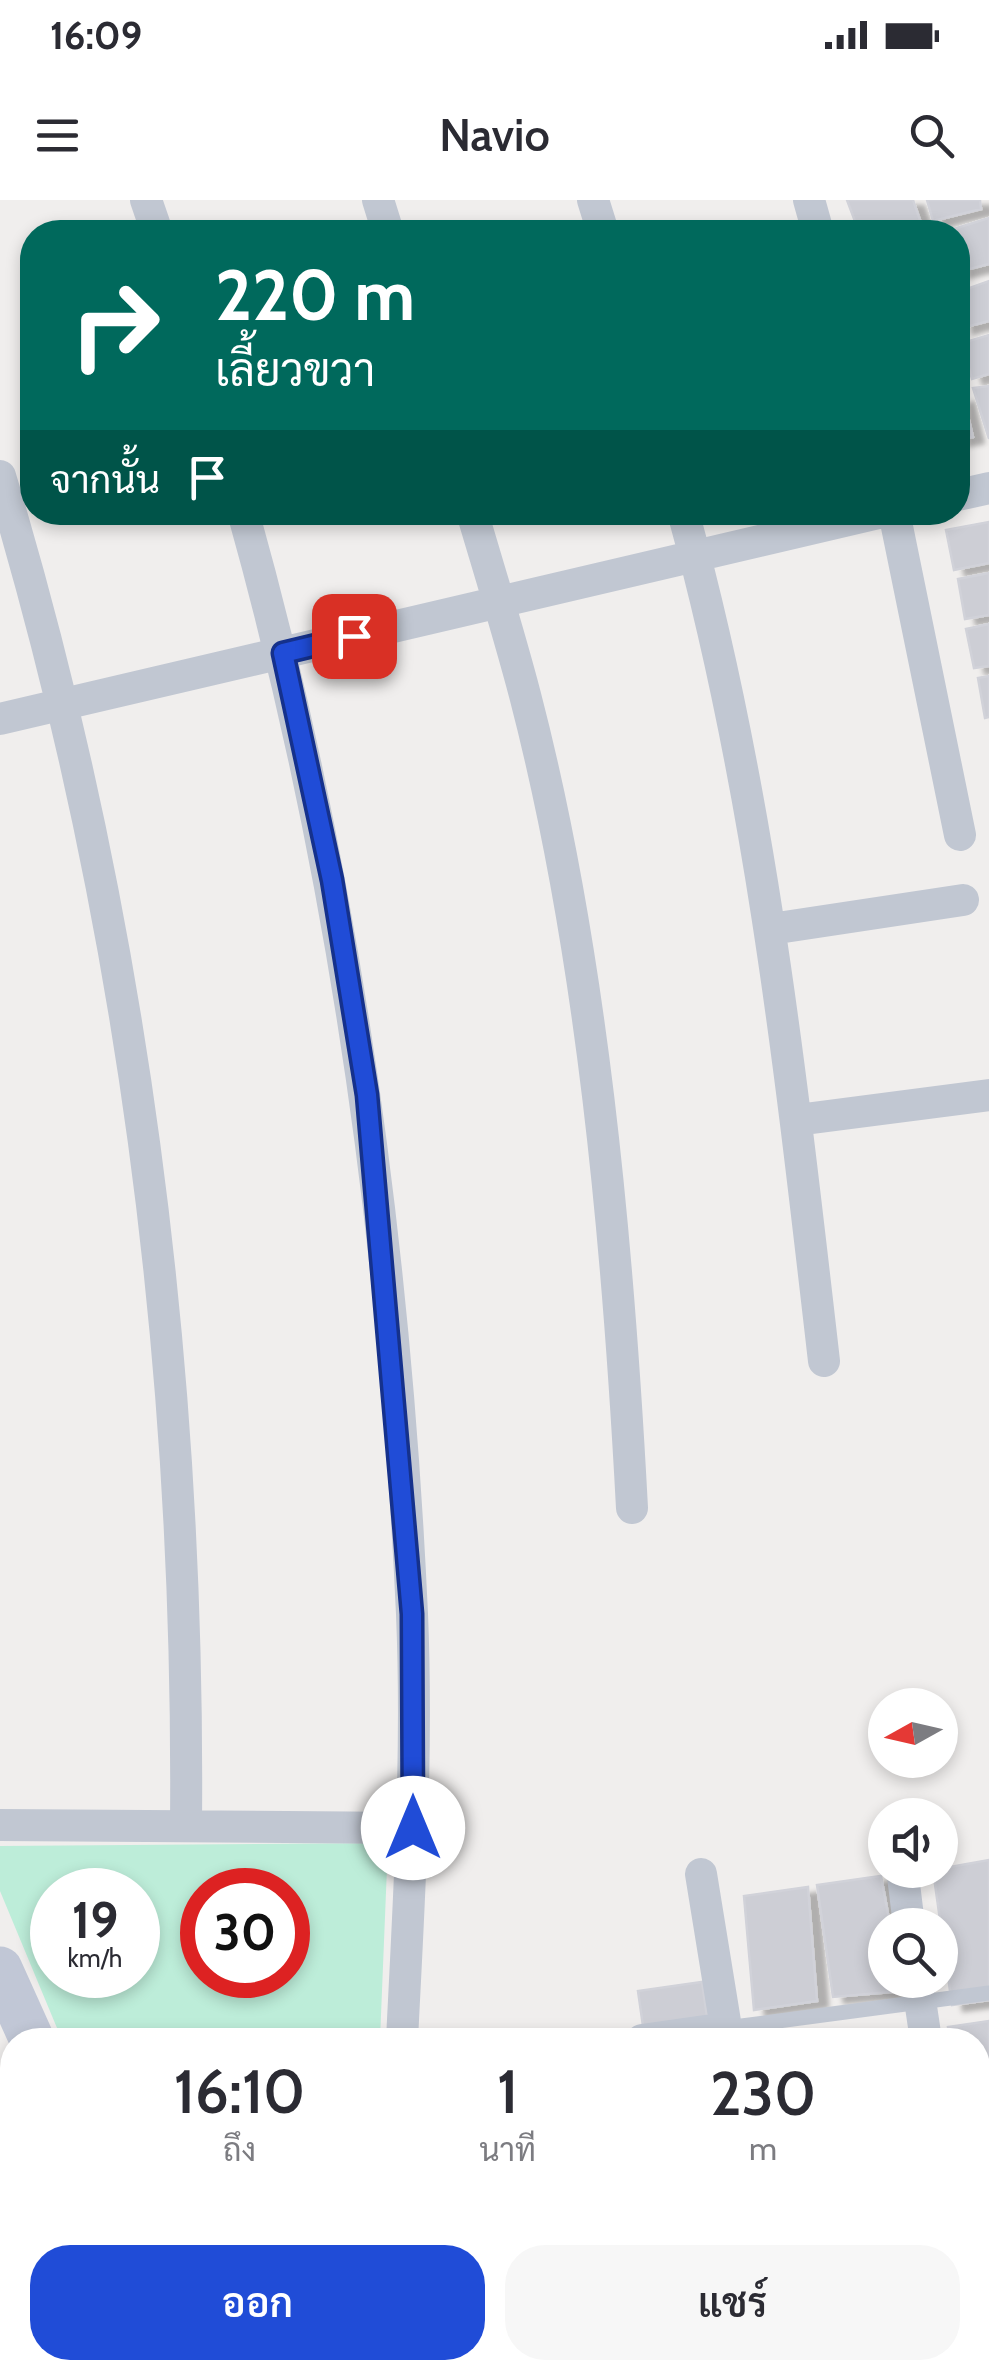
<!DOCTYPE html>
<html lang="th">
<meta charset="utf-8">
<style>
:root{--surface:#fff;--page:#f7f7f7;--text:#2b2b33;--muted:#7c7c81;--accent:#204cd7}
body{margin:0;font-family:Cabin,Sarabun,sans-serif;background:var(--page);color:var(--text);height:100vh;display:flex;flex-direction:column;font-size:38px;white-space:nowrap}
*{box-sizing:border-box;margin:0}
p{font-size:32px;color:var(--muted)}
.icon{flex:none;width:55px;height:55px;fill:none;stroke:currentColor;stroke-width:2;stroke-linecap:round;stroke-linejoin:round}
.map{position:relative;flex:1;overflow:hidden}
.side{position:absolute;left:0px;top:1828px;width:990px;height:352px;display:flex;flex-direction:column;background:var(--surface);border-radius:40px 40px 0 0;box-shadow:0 5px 15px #0003}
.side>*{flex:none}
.banner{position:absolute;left:20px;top:20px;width:950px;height:305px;border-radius:40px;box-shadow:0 5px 15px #0003;background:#00695c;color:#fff;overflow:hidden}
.needle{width:65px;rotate:262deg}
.tools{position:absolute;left:868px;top:1488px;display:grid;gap:20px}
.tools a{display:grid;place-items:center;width:90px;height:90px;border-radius:50%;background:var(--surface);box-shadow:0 5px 15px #0003;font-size:50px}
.speed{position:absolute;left:30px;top:1668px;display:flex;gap:20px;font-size:50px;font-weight:700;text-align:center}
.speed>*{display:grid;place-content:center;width:130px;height:130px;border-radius:50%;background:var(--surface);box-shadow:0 5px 15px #0003;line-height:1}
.speed small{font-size:25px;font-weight:400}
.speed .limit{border:15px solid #d22;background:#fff;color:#111}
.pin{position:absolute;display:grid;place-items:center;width:85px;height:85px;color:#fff;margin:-42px;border-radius:20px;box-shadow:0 5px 15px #0006}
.me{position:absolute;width:110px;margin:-55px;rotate:0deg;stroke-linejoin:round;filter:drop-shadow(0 0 8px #0008)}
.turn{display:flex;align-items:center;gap:35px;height:210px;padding:0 30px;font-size:45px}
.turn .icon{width:130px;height:130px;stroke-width:2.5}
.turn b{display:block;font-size:70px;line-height:85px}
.then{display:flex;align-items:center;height:95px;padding:0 30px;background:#0003;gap:20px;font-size:38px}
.eta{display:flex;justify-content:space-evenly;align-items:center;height:170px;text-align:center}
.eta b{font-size:60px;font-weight:600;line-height:70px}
.button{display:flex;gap:20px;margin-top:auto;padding:20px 30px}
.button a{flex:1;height:115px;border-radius:40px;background:var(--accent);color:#fff;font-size:40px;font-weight:600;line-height:115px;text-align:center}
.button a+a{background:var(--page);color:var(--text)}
.status{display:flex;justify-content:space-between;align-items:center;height:70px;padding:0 50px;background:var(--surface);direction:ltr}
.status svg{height:28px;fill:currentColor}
header{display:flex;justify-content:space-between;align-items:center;height:130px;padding:0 30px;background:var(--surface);font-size:45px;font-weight:600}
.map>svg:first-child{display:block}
.green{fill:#bdedd9;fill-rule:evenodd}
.building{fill:#cdced5;stroke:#d1d2d9;stroke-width:2.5;filter:url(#shadow)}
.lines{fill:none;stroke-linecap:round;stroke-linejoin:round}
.lane{stroke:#c1c7d2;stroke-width:15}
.street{stroke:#c1c7d2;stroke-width:32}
.secondary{stroke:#c1c7d6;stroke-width:45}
.route-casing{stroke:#15318c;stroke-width:25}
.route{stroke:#204cd7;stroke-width:18}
</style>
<div class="status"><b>16:09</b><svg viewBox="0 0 49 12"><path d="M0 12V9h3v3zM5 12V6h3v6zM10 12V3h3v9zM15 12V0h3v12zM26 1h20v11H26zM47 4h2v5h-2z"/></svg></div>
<header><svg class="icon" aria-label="menu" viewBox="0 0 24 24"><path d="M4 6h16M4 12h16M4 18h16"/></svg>Navio<svg class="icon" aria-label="search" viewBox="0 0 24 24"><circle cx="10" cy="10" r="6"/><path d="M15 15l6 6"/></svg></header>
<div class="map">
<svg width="989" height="2178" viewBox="0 0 989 2178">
<defs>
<filter id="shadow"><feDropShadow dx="11" dy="6" stdDeviation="2.5" flood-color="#0004"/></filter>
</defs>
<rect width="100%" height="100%" fill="#f0eeed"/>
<!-- green -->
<path class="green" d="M388 1643 380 1840H62L0 1691V1646ZM52 1690H138V1775H52ZM202 1690H288V1775H202Z
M202 2168H345L343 2178H207Z"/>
<!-- building -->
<path class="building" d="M847 0H913L922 26 898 32H859Z
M927 0H980L981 9 933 21Z
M989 18V64L958 72V32H944Z
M989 81V121L962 128 958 92Z
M989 135V174L972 179 962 143Z
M989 186V239L973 188Z
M963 196 973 237 958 240V198Z
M989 322V363L954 370 946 330Z
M989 373V415L965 419 958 379Z
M989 424V466L974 468 966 429Z
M989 476V517L985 518 978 478Z
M989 1660V1800L952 1805 933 1670Z
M881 1676 890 1725H885V1780H900L902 1791 833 1797 817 1685Z
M808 1687 817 1801 754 1810 744 1696Z
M702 1782 708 1824 644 1833 638 1791Z
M989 1821V2022L978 2024V1840H950L948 1827Z
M616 2168H682L683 2178H618Z
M691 2168H757L758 2178H693Z
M811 2168H876L877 2178H812Z
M886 2168H951L952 2178H887Z"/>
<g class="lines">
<!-- lane -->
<path class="lane" d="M726 1828 989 1793
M0 1981 12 1974
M978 2030 989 2028"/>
<!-- street -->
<path class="street" d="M146 0 157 32
M378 0 388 32
M593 0 603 32
M809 0 818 32
M0 276C132 714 190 1169 186 1626
M958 295 989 288
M243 312C344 672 395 1041 412 1414 418 1556 409 1698 402 1840
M472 312C490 373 509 434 525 495 592 752 618 1043 632 1308
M683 312C760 590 791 875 824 1161
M894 312 960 635
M0 519 883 312
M771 729 963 700
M797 920 989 895
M0 1625 413 1628
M701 1674 728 1840
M903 1676 909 1725
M917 1780 926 1840
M642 1840 726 1828
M583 2168 584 2178
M776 2168 777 2178
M972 2168 973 2178
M369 2178 370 2168"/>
<!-- secondary -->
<path class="secondary" d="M0 1769 32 1840
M174 2168 179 2178"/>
</g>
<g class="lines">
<!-- route casing -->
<g class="route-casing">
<path id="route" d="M354 436 283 453 332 680 367 895 412 1414 413 1628"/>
</g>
<!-- route -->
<use href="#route" class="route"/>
</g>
</svg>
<div class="tools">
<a><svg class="needle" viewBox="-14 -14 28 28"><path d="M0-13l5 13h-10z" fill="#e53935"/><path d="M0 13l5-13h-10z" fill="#7c7c81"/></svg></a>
<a><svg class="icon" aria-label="sound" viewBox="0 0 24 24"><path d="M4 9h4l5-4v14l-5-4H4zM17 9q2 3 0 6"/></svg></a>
<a><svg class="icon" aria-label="search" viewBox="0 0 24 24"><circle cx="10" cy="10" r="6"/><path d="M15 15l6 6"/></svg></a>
</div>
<div class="speed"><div>19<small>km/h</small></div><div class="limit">30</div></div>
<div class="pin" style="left:354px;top:436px;background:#d93025"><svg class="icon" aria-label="arrive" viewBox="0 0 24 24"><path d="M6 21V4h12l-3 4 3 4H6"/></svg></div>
<svg class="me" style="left:413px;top:1628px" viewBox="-20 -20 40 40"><circle r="19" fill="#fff"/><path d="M0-13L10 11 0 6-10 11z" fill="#204cd7"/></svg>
<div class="banner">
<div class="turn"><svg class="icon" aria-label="right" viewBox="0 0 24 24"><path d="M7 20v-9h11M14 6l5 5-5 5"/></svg><div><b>220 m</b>เลี้ยวขวา</div></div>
<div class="then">จากนั้น<svg class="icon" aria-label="arrive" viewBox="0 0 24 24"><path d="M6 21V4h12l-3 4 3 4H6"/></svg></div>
</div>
<section class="side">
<div class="eta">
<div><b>16:10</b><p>ถึง</p></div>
<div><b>1</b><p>นาที</p></div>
<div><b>230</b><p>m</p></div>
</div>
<div class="button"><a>ออก</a><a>แชร์</a></div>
</section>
</div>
